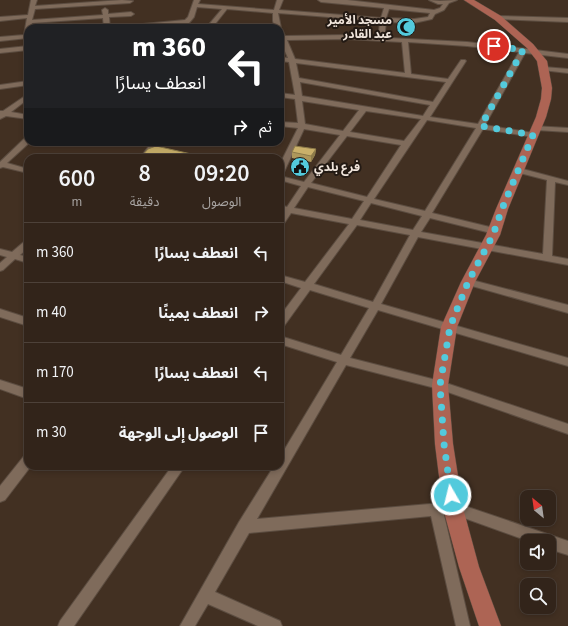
<!DOCTYPE html>
<html lang="ar">
<meta charset="utf-8">
<style>
:root{--surface:#32241a;--page:#3d3027;--text:#f1f3f6;--muted:#a8a4a2;--line:#4d4139}
body{margin:0;font-family:"Source Sans 3","Noto Sans Arabic",sans-serif;background:var(--page);color:var(--text);direction:rtl;height:100vh;display:flex;flex-direction:column;font-size:15px;white-space:nowrap}
*{box-sizing:border-box;margin:0}
p{font-size:13px;color:var(--muted)}
.icon{flex:none;width:22px;height:22px;fill:none;stroke:currentColor;stroke-width:2;stroke-linecap:round;stroke-linejoin:round}
.map{position:relative;flex:1;overflow:hidden;direction:ltr}
.side{position:absolute;left:24px;top:154px;width:260px;height:316px;display:flex;flex-direction:column;background:var(--surface);border-radius:12px;box-shadow:0 2px 6px #0003,0 0 0 1px var(--line);direction:rtl}
.side>*{flex:none}
.banner{position:absolute;left:24px;top:24px;width:260px;height:122px;border-radius:12px;box-shadow:0 2px 6px #0003,0 0 0 1px var(--line);direction:rtl;background:#202124;color:#fff;overflow:hidden}
.needle{width:26px;rotate:331deg}
.buttons{position:absolute;left:520px;top:490px;display:grid;gap:8px}
.buttons a{display:grid;place-items:center;width:36px;height:36px;border-radius:8px;background:var(--surface);box-shadow:0 2px 6px #0003,0 0 0 1px var(--line);font-size:20px}
.pin{position:absolute;display:grid;place-items:center;width:34px;height:34px;color:#fff;margin:-17px;border:2px solid #fff;border-radius:50%;box-shadow:0 1px 4px #0007}
.me{position:absolute;width:44px;margin:-22px;rotate:352deg;stroke-linejoin:round;filter:drop-shadow(0 0 3px #0008)}
.turn{display:flex;align-items:center;gap:14px;height:84px;padding:0 12px;font-size:18px}
.turn .icon{width:52px;height:52px;stroke-width:2.5}
.turn b{display:block;font-size:28px;line-height:34px}
.then{display:flex;align-items:center;height:38px;padding:0 12px;background:#0003;gap:8px;font-size:15px}
.eta{display:flex;justify-content:space-evenly;align-items:center;height:68px;text-align:center}
.eta b{font-size:24px;font-weight:600;line-height:28px}
ul{padding:0;list-style:none}
li{display:flex;align-items:center;gap:12px;height:60px;padding:0 12px;border-top:1px solid var(--line)}
li div{flex:1}
li b{display:block;font-size:15px}
li em{font-style:normal}
.map>svg:first-child{display:block}
.lines{fill:none;stroke-linecap:round;stroke-linejoin:round}
.minor-casing{stroke:#5c4d41;stroke-width:2}
.tertiary-casing{stroke:#5c4d41;stroke-width:2}
.primary-casing{stroke:#5c4d41;stroke-width:1}
.minor{fill:#7f6b5b;fill-rule:evenodd}
.tertiary{fill:#7f6b5b;fill-rule:evenodd}
.primary{fill:#ad6454;fill-rule:evenodd}
.wall{fill:#ae975b}
.shaded-wall{fill:#8d7b4a}
.building{fill:#cab06a;stroke:#8d7b4a}
.route{stroke:#53cadc;stroke-width:7;stroke-dasharray:0 12.6}
.labels{text-anchor:middle;dominant-baseline:central;stroke-width:4;stroke-linejoin:round;paint-order:stroke}
.far-poi-label{font-size:12px;font-weight:bold;fill:#f0e5dc;stroke:#231a14;text-anchor:end}
</style>
<div class="map">
<svg width="568" height="626" viewBox="0 0 568 626">
<rect width="100%" height="100%" fill="#423022"/>
<g class="lines">
<!-- minor casing -->
<g class="minor-casing">
<path id="minor" d="M31 0H37L35 6 122 0 133 1 130 3 35 9 32 20 103 15 102 10 105 8 108 10V14L131 12 134 14 131 16 109 17 110 28H104L103 18 32 23 31 28H28V38L0 41V37L24 35 27 18 0 21V17L28 15Z
M194 0H200L198 4 274 10 277 0H283L279 10 381 18 384 8 321 2 318 0H347L434 10 440 8 443 4H438L429 0 440 1 457 0 449 3 444 10 435 14 432 19 414 23 386 22 385 31 389 38 467 42 568 54V58L525 53 485 125 533 133 537 135 533 137 483 129 432 213 498 229 499 231 498 233 495 234 430 218 421 232 543 254 547 180 516 172 515 170 519 168 568 181V185L555 182 552 256 568 259V265L418 237 381 304 568 358V366L378 310 350 358 440 381 568 424V434L439 389 346 365 257 519 453 502 568 541V555L549 549V541H528L453 514 444 515 470 626H456L431 516 249 533 215 592 280 621 282 626H258L208 604 195 626H180L239 522 274 466H280V457L337 362 280 344V336L341 355 369 308 310 290 284 326 280 327V316L301 288 280 281V275L305 282 349 224 291 213 283 225 280 226V217L284 211H280V205L287 207 301 186 280 180V176L304 182 340 135 304 129 284 172 280 174V164L298 128 280 126V122L298 123 295 99 280 97V93L295 95 289 62 280 61V57L288 58 280 40V29L282 30 285 36 347 35 383 37 379 31 380 21 278 13 281 28 280 29 275 28 273 21V13L227 9 212 28H206L222 9 197 7 194 17 189 23 140 28H119L122 26 185 20 188 17ZM389 9 430 13 428 17 414 19 386 18ZM347 39 402 42 405 73 295 59 287 40ZM408 42 467 46 519 52 478 124 430 117 466 61 465 60H461L448 79 411 74ZM296 63 446 82 433 102 299 78ZM300 82 430 105 423 116 302 96ZM302 101 359 110 343 131 305 124ZM366 111 421 119 404 141 350 132ZM427 120 476 128 425 211 374 199ZM347 136 401 145 367 197 311 183ZM308 187 364 201 352 219 294 208ZM371 203 422 216 413 230 360 220ZM357 225 410 235 373 302 314 284Z
M28 46V50L0 53V49Z
M544 67 568 69V73L542 70 541 69Z
M28 81V85L0 89V85Z
M28 94V99L11 112 28 115V119L6 116 0 119V111H3Z
M533 126 568 128V132L536 130 532 128Z
M25 138H28V142H30L7 163 28 169V173L3 167 0 168V162Z
M152 142H160L148 158H140Z
M28 240V248L20 255 28 257V263L15 259 3 270 0 271V263L7 257 0 255V249L12 252 25 241Z
M468 279 568 305V313L465 284 463 282 465 280Z
M0 309 28 318V326L0 317Z
M0 380 28 389V399L0 389Z
M28 455V466H31L5 500 0 502V486L24 456Z
M172 466H185L74 626H58L60 621Z"/>
</g>
<!-- tertiary casing -->
<g class="tertiary-casing">
<path id="tertiary" d="M498 16 568 18V22L496 19 495 18Z"/>
</g>
<!-- primary casing -->
<g class="primary-casing">
<path id="primary" d="M464 0H474L501 16 533 44 547 61 552 88 551 99 546 117 508 209 500 235 475 282 457 327 448 385 453 444 463 508 479 567 501 626H479L459 567 443 508 435 444 432 385 441 327 461 282 486 235 496 209 536 117 541 99 542 88 537 61 527 48 495 20Z"/>
</g>
<!-- minor -->
<use href="#minor" class="minor"/>
<!-- tertiary -->
<use href="#tertiary" class="tertiary"/>
<!-- primary -->
<use href="#primary" class="primary"/>
</g>
<!-- wall -->
<path class="wall" d="M316 149 315 155 311 162 292 158V152Z"/>
<!-- shaded-wall -->
<path class="shaded-wall" d="M316 149 315 155 311 162V156Z"/>
<!-- building -->
<path class="building" d="M156 146 209 158H140L148 149Z
M295 146 316 149 311 156 292 152Z"/>
<g class="lines">
<!-- route -->
<path class="route" d="M451 495 444 444 440 385 450 327 468 282 493 235 502 209 533 135 481 126 523 50 494 46"/>
</g>
<!-- icons -->
<defs>
<g id="mosque-disc" transform="scale(1)"><circle r="9.5" fill="#53cadc" stroke="#231a14"/><path d="M3.5-4.9A6 6 0 1 0 3.5 4.9A5 5 0 1 1 3.5-4.9Z" fill="#111"/></g>
<g id="civic-disc" transform="scale(1)"><circle r="9.5" fill="#53cadc" stroke="#231a14"/><path d="M-.6-6.5H3V-4.5H.6V-3L4-1V1h2V6H-6V1h2V-1L-.6-3ZM-1.2 2.5V6h2.4V2.5Z" fill="#111"/></g>
</defs>
<g fill-rule="evenodd">
<use href="#mosque-disc" x="406" y="27"/>
<use href="#civic-disc" x="300" y="167"/>
</g>
<g class="labels">
<!-- far-poi labels -->
<g class="far-poi-label">
<text x="392" y="20">مسجد الأمير<tspan x="392" dy="14">عبد القادر</tspan></text>
<text x="314" y="167" text-anchor="start">فرع بلدي</text>
</g>
</g>
</svg>
<div class="buttons">
<a><svg class="needle" viewBox="-14 -14 28 28"><path d="M0-13l5 13h-10z" fill="#e53935"/><path d="M0 13l5-13h-10z" fill="#a8a4a2"/></svg></a>
<a><svg class="icon" aria-label="sound" viewBox="0 0 24 24"><path d="M4 9h4l5-4v14l-5-4H4zM17 9q2 3 0 6"/></svg></a>
<a><svg class="icon" aria-label="search" viewBox="0 0 24 24"><circle cx="10" cy="10" r="6"/><path d="M15 15l6 6"/></svg></a>
</div>
<div class="pin" style="left:494px;top:46px;background:#d93025"><svg class="icon" aria-label="arrive" viewBox="0 0 24 24"><path d="M6 21V4h12l-3 4 3 4H6"/></svg></div>
<svg class="me" style="left:451px;top:495px" viewBox="-20 -20 40 40"><circle r="17" fill="#53cadc" stroke="#fff" stroke-width="3"/><path d="M0-11L8 9 0 5-8 9z" fill="#fff"/></svg>
<div class="banner">
<div class="turn"><svg class="icon" aria-label="left" viewBox="0 0 24 24"><path d="M17 20v-9H6M10 6l-5 5 5 5"/></svg><div><b>360 m</b>انعطف يسارًا</div></div>
<div class="then">ثم<svg class="icon" aria-label="right" viewBox="0 0 24 24"><path d="M7 20v-9h11M14 6l5 5-5 5"/></svg></div>
</div>
<section class="side">
<div class="eta">
<div><b>09:20</b><p>الوصول</p></div>
<div><b>8</b><p>دقيقة</p></div>
<div><b>600</b><p>m</p></div>
</div>
<ul>
<li><svg class="icon" aria-label="left" viewBox="0 0 24 24"><path d="M17 20v-9H6M10 6l-5 5 5 5"/></svg><div><b>انعطف يسارًا</b></div><em>360 m</em></li>
<li><svg class="icon" aria-label="right" viewBox="0 0 24 24"><path d="M7 20v-9h11M14 6l5 5-5 5"/></svg><div><b>انعطف يمينًا</b></div><em>40 m</em></li>
<li><svg class="icon" aria-label="left" viewBox="0 0 24 24"><path d="M17 20v-9H6M10 6l-5 5 5 5"/></svg><div><b>انعطف يسارًا</b></div><em>170 m</em></li>
<li><svg class="icon" aria-label="arrive" viewBox="0 0 24 24"><path d="M6 21V4h12l-3 4 3 4H6"/></svg><div><b>الوصول إلى الوجهة</b></div><em>30 m</em></li>
</ul>
</section>
</div>
